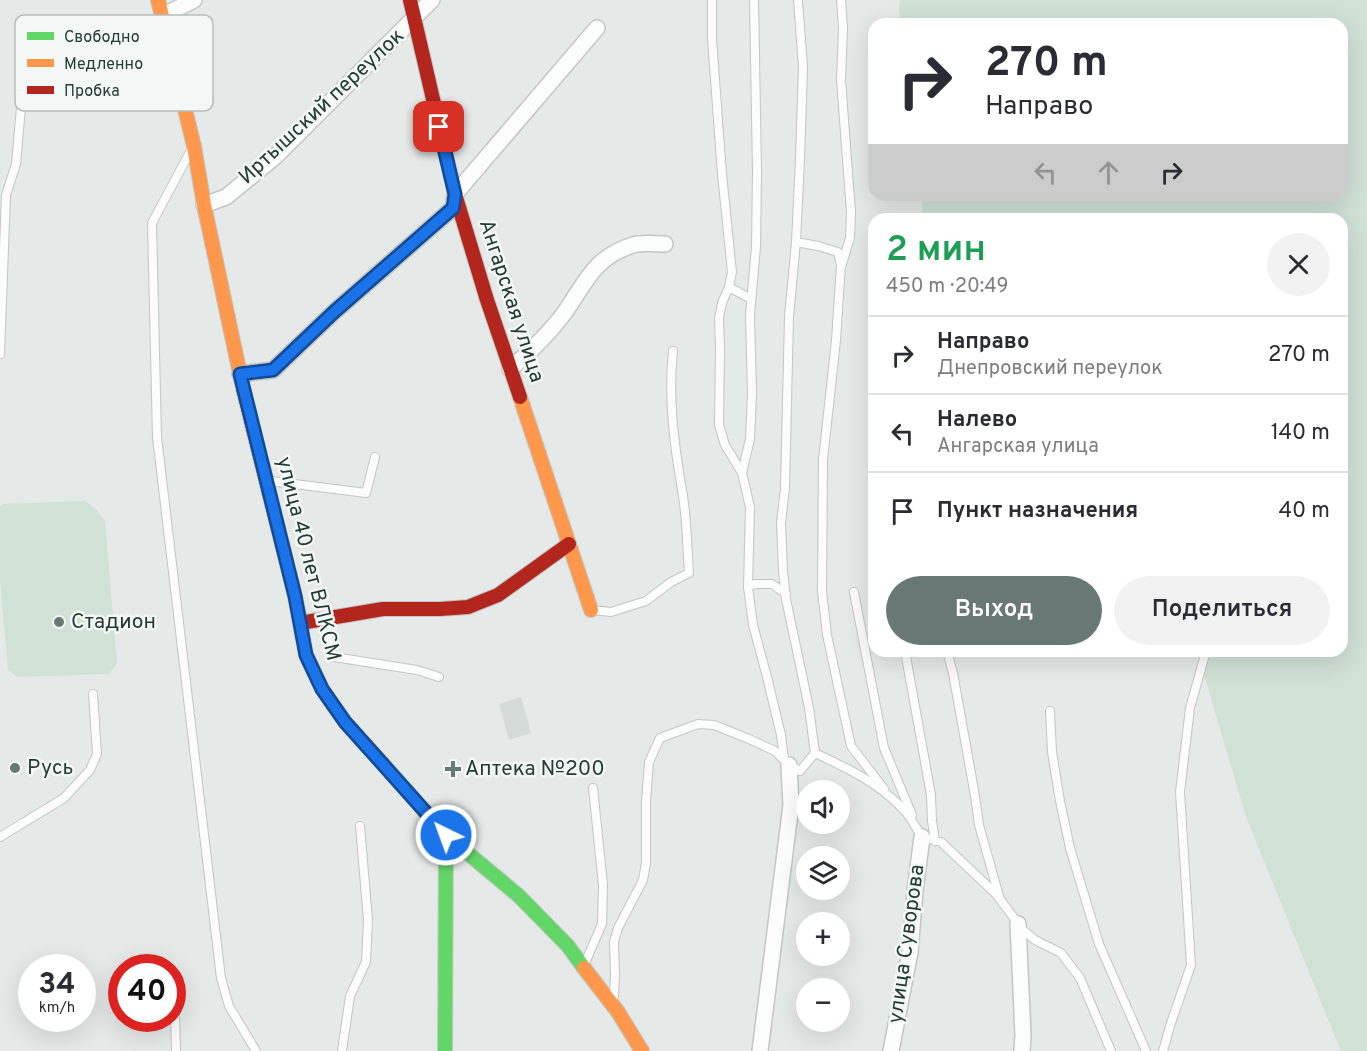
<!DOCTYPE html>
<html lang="ru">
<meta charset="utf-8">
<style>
:root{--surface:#fff;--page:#f2f2f3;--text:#2b2b33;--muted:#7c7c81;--line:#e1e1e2;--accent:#687874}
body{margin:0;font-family:Overpass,sans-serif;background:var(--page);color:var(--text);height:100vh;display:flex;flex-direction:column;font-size:22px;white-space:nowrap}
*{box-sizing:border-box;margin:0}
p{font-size:20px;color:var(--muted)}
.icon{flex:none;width:33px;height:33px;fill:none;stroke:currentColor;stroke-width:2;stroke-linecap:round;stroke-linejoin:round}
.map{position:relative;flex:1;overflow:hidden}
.side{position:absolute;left:868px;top:213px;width:480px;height:444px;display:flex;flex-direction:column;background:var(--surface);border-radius:18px;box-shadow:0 6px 24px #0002}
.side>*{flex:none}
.banner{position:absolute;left:868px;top:18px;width:480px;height:183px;border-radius:18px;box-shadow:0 6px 24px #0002;background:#fff;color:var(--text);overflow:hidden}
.buttons{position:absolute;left:796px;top:780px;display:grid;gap:12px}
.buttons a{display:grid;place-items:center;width:54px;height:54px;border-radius:50%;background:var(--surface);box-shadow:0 6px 24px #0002;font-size:30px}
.speed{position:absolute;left:18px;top:954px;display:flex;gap:12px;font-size:30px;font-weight:700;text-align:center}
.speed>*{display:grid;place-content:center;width:78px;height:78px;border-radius:50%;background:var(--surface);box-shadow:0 6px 24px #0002;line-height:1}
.speed small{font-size:15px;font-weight:400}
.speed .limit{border:9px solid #d22;background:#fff;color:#111}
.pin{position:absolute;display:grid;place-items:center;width:51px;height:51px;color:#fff;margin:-26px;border-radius:12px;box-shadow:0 3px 9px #0006}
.me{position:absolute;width:66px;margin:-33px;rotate:318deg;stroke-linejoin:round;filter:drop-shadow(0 0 4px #0008)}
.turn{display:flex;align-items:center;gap:21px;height:126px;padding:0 18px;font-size:27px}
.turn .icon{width:78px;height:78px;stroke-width:2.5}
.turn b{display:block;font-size:42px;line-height:51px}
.lanes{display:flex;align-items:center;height:57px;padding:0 18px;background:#0003;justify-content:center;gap:30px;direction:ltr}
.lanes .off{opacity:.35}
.round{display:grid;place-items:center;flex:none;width:63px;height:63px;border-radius:32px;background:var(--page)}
.headline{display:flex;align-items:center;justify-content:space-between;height:102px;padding:0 18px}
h1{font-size:36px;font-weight:600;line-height:45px;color:#1e9e55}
.primary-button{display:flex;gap:12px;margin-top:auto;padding:12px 18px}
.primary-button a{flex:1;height:69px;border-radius:36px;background:var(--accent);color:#fff;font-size:24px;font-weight:600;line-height:69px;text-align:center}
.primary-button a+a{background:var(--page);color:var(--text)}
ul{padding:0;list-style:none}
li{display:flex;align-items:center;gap:18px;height:78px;padding:0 18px;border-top:2px solid var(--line)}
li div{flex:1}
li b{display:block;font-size:22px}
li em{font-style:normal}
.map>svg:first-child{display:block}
.built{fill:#d4dad7}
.green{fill:#d0e1d6}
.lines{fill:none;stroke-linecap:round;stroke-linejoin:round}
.lane-casing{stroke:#c2c6c4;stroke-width:10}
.street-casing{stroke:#c2c6c4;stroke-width:18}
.fast-casing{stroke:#c1c7c5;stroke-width:16}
.slow-casing{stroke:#c1c7c5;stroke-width:16}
.jam-casing{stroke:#c1c7c5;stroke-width:16}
.lane{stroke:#fbfcfb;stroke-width:8}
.street{stroke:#fbfcfb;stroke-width:15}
.fast{stroke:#63d668;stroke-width:14}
.slow{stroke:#ff974d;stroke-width:14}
.jam{stroke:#b3261e;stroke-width:14}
.route-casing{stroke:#114b97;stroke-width:15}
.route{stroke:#1a73e8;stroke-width:10}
.poi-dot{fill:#687874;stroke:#f3f8f6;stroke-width:2}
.labels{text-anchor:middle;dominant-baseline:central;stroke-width:5;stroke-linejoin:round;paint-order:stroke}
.street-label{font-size:21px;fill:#253b36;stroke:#f3f8f6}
.poi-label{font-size:21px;fill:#253b36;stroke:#f3f8f6;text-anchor:start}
.key{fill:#f3f8f6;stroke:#b5bfbc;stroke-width:1.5}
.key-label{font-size:16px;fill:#253b36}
</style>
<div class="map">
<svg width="1367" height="1051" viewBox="0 0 1367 1051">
<rect width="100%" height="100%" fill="#e5e9e7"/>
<!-- built -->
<path class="built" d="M521 697 531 733 509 740 499 704Z"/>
<!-- green -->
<path class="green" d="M900 0H1367V1051H1341L1246 817 1197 651H1342V219H923L921 195H1342V24H901L899 11Z
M85 501 96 509 105 521 117 663 109 674 17 677 8 670 0 581V506L3 504Z"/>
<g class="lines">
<!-- lane casing -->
<g class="lane-casing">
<path id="lane" d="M712 0V39L722 174 732 272 729 287 722 303 719 318 720 348 719 425 725 445 742 473
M754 0 757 172 756 247 750 315 752 394 750 439 742 473 750 507 748 587 753 625 767 677 781 735 784 760
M798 0 803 67 800 159 796 242 789 317 785 488 781 523 783 571 786 599 809 708 815 753
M841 0 843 28 841 80 851 212 850 238 842 264
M190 152 152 223 157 437 221 978 229 1006 256 1051
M796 242 818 246 838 252 841 265 836 340 823 460 822 591 827 635 851 746 884 789
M729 287 751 299
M0 354 6 195 16 164 26 51
M271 481 366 493 375 457
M748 587 755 584H772L786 594
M854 592 884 748 912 815
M592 610 611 612 646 601 671 582 689 573C687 545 687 517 682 490 674 444 668 397 673 351
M326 620 328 637 334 657 417 670 439 677
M905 651 931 795 932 821 935 841
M947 651 953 673 975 796 979 825 999 896
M1050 711 1052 752 1060 801 1070 848 1099 944 1146 1051
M0 837 64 798 90 770 97 754 93 694
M585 963 602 924 603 885 593 788
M174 978 176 1051
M614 996 615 975 614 942 618 928 643 880 646 863V801L649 762 660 738 698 724 714 725 749 739 775 751 789 765 800 771 815 753C847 768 879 783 903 809 911 817 916 828 922 837L941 842 996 894 1023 930 1035 940 1061 953 1080 978 1111 1051
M342 1051 350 996 366 962 368 920 360 826
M1163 1051 1170 1026 1191 965 1180 792 1190 708 1206 651"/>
</g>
<!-- street casing -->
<g class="street-casing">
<path id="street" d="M162 16 194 0
M204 205 226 197 276 156 432 0
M510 369C530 352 549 334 565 312 586 282 594 257 633 245 642 242 655 244 665 244
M240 374 273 370 334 312 453 208 455 194 597 28
M1018 924 1023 1035 1022 1051
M760 1051 791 805 789 765
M891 1051 910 952 915 891 922 837"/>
</g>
<!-- fast casing -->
<g class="fast-casing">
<path id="fast" d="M383 764 446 835 519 896 568 946 584 968
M445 1051 446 835"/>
</g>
<!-- slow casing -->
<g class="slow-casing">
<path id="slow" d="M158 0 194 146 204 205 243 388
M520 397 591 610
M584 968 618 1012 642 1051"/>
</g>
<!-- jam casing -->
<g class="jam-casing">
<path id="jam" d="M410 0 455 194 487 300 520 397
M243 388 295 596 306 655 322 689 345 722 383 764
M300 623 383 609H440L468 607 498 595 569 544"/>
</g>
<!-- lane -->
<use href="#lane" class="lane"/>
<!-- street -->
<use href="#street" class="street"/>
<!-- fast -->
<use href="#fast" class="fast"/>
<!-- slow -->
<use href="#slow" class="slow"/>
<!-- jam -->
<use href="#jam" class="jam"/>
</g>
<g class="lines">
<!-- route casing -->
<g class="route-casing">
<path id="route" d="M439 127 455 194 453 208 334 312 273 370 240 374 295 596 306 655 322 689 345 722 446 835"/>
</g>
<!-- route -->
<use href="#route" class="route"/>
</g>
<!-- markers -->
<g class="poi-dot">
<circle cx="59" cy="622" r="6"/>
<circle cx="15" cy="768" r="6"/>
<path d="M450 760h6v6h6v6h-6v6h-6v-6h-6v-6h6z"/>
</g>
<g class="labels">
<!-- street labels -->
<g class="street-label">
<text transform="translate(322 107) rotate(-43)">Иртышский переулок</text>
<text transform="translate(511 301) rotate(72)">Ангарская улица</text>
<text transform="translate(308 559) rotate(76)">улица 40 лет ВЛКСМ</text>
<text transform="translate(907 944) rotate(-82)">улица Суворова</text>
</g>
<!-- poi labels -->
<g class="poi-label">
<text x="71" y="622">Стадион</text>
<text x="27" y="768">Русь</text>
<text x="465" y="769">Аптека №200</text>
</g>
</g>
<!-- legend -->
<rect x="15" y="15" width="198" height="96" rx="9" class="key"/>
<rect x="27" y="32" width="27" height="8" fill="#63d668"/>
<rect x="27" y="59" width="27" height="8" fill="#ff974d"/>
<rect x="27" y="86" width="27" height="8" fill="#b3261e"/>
<g class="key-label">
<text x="64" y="42">Свободно</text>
<text x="64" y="69">Медленно</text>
<text x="64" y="96">Пробка</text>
</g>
</svg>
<div class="buttons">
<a><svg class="icon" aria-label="sound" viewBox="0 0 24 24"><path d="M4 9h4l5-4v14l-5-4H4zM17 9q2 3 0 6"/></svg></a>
<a><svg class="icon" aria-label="layers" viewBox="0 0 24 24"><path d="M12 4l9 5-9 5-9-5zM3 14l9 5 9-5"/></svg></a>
<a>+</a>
<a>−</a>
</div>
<div class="speed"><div>34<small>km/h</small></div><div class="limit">40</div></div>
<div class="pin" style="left:439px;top:127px;background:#d93025"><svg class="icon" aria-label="arrive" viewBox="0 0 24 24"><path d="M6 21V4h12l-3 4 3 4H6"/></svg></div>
<svg class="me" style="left:446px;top:835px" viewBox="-20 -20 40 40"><circle r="17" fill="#1a73e8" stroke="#fff" stroke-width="3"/><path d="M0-11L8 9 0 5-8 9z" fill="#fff"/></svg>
<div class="banner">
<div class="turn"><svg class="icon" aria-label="right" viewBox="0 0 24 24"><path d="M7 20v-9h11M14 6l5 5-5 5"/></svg><div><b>270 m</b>Направо</div></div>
<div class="lanes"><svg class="icon off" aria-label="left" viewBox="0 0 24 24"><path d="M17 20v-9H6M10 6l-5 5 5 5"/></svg><svg class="icon off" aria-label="ahead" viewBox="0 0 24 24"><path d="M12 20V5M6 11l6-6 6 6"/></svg><svg class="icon" aria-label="right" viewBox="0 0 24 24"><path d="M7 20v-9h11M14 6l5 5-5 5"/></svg></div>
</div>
<section class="side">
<div class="headline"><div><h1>2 мин</h1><p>450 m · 20:49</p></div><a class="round"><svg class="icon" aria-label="close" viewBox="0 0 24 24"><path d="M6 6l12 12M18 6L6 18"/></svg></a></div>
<ul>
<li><svg class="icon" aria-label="right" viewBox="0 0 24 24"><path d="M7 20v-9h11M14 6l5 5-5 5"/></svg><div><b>Направо</b><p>Днепровский переулок</p></div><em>270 m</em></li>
<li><svg class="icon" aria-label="left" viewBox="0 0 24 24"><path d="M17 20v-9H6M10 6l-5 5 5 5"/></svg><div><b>Налево</b><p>Ангарская улица</p></div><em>140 m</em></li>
<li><svg class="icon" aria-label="arrive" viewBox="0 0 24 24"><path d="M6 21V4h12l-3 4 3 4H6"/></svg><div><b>Пункт назначения</b></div><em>40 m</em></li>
</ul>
<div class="primary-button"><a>Выход</a><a>Поделиться</a></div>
</section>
</div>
